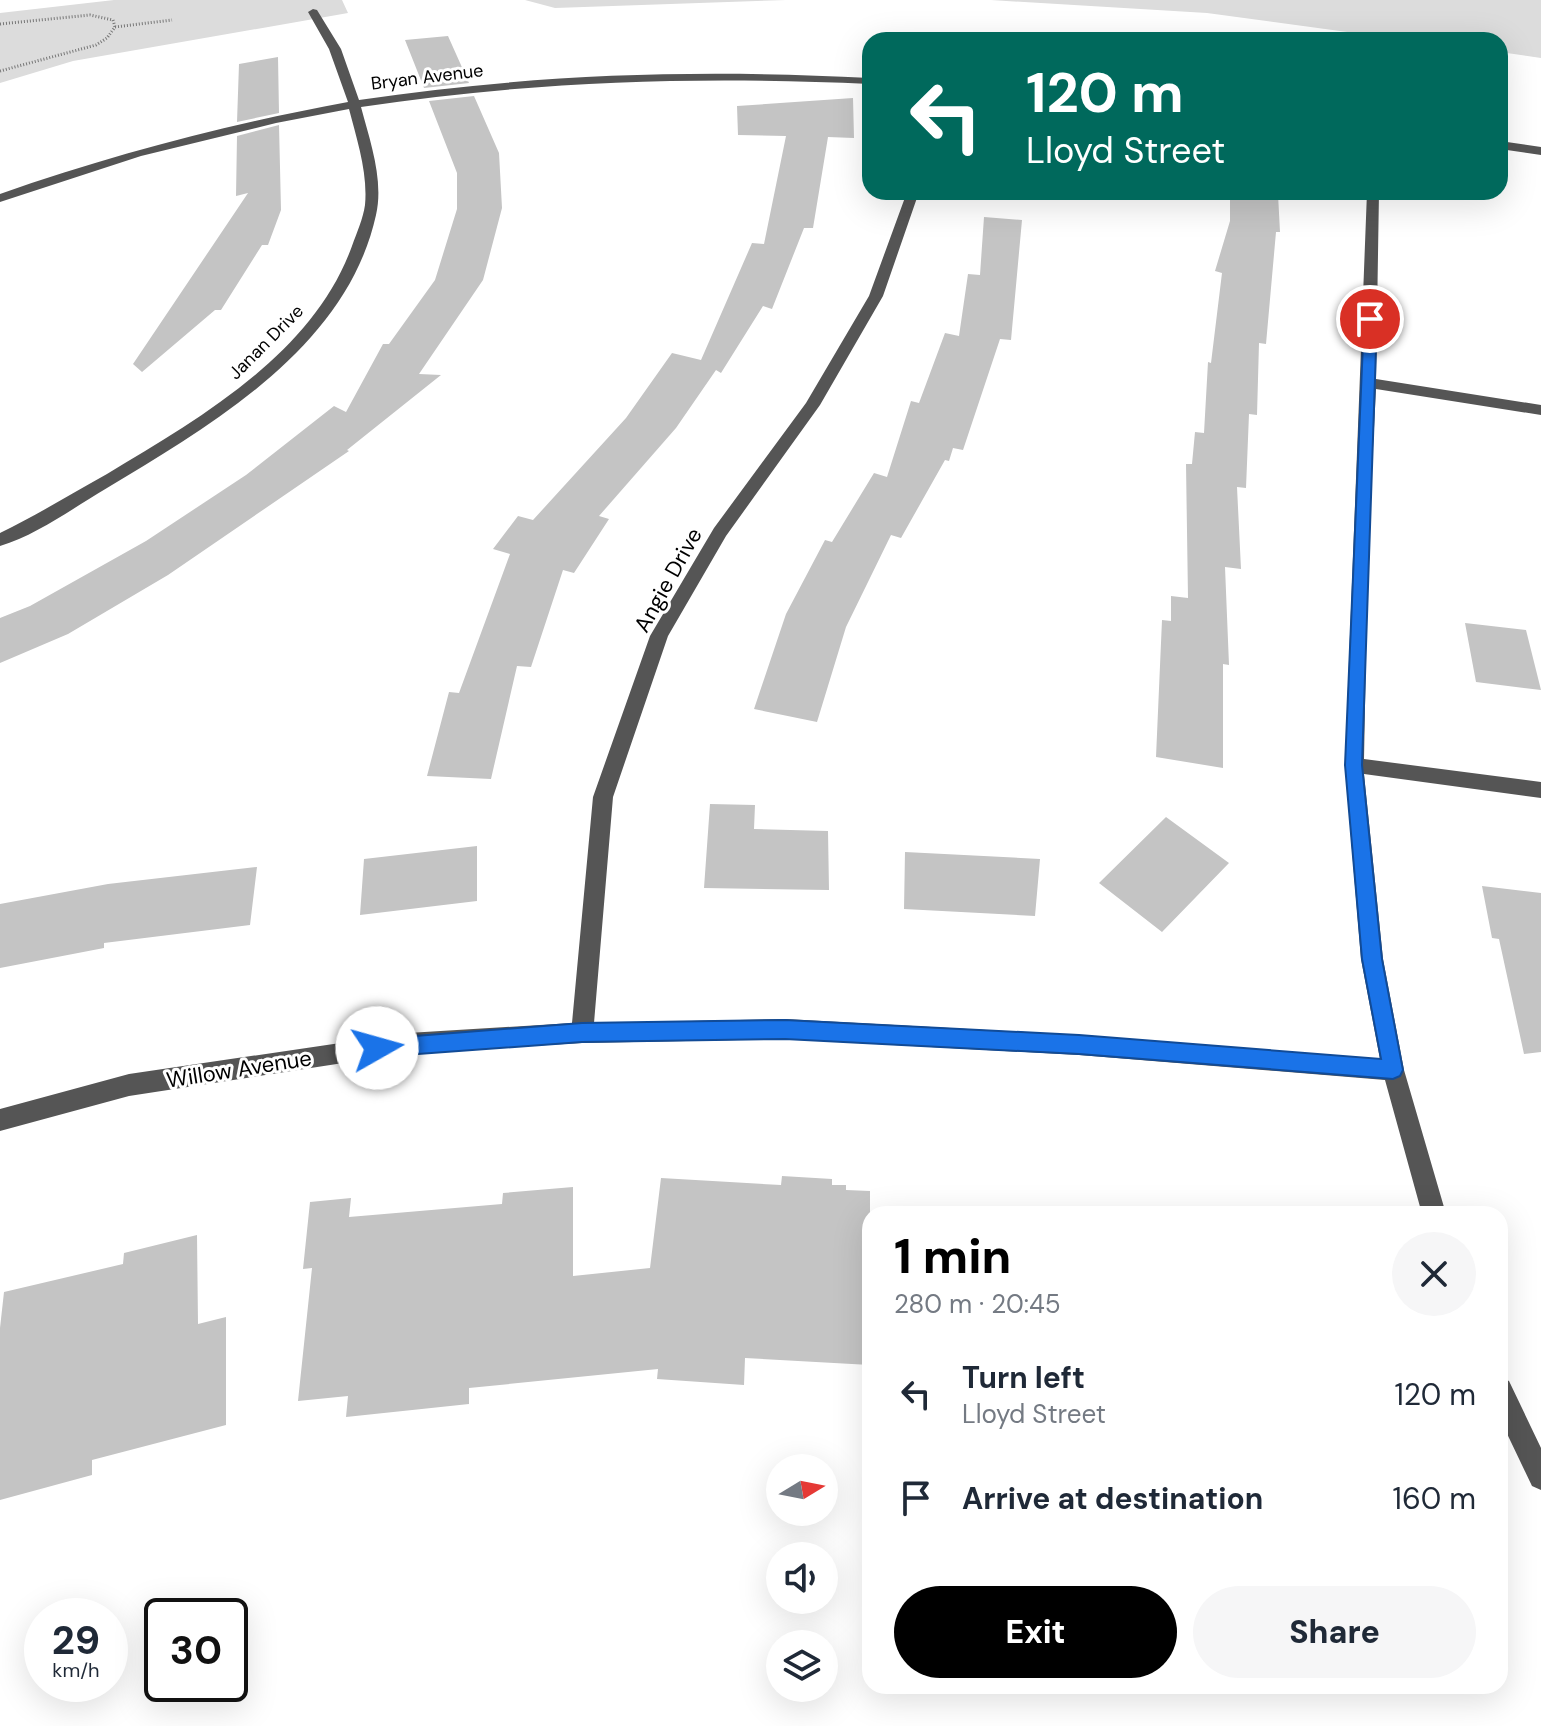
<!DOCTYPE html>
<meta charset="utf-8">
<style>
:root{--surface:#fff;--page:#f6f6f7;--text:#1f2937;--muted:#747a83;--accent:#000}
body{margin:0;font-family:"DM Sans",sans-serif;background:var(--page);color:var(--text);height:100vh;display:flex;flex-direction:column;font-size:30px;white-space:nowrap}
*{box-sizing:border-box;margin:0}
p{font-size:26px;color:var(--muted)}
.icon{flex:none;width:44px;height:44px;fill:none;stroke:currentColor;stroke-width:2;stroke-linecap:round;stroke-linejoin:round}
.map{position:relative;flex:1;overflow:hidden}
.side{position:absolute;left:862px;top:1206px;width:646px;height:488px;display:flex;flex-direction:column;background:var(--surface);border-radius:24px;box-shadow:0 8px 32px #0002}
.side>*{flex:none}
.banner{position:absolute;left:862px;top:32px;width:646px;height:168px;border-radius:24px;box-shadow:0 8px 32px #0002;background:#00695c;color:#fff;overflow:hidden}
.needle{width:52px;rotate:80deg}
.tools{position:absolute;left:766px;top:1454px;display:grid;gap:16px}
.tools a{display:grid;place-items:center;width:72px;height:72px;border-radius:50%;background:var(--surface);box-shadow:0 8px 32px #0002;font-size:40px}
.speed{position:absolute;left:24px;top:1598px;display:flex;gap:16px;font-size:40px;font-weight:700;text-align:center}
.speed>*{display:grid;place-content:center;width:104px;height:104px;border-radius:50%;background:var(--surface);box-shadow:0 8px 32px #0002;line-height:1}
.speed small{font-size:20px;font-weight:400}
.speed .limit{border:4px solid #111;border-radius:12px;background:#fff;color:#111}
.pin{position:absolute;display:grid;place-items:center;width:68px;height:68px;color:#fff;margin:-34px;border:4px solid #fff;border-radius:50%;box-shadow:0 2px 8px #0007}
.me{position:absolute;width:88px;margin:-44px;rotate:83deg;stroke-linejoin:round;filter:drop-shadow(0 0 6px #0008)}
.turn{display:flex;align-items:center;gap:28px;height:168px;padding:0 32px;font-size:36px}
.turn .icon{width:104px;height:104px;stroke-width:2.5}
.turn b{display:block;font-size:56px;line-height:68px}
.round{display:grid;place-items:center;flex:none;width:84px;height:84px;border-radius:42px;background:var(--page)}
.overview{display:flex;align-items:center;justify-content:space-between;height:136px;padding:0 32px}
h1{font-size:48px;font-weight:800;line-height:60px;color:var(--accent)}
.button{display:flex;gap:16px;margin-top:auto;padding:16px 32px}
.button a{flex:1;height:92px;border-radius:48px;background:var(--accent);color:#fff;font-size:32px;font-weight:800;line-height:92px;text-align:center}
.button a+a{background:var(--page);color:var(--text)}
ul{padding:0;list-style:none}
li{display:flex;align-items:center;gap:24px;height:104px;padding:0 32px}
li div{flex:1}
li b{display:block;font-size:30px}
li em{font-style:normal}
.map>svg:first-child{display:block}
.green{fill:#dcdcdc}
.building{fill:#c4c4c4}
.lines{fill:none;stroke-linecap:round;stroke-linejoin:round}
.path{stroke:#777;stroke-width:3;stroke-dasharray:1 2;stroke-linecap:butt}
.minor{fill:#555;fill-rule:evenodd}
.route{fill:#1a73e8;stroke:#114b97;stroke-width:2}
.labels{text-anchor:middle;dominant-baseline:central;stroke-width:6;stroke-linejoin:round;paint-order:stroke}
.far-street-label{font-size:18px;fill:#000;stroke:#fff}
.street-label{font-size:22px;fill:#000;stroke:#fff}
</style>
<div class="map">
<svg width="1541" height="1726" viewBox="0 0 1541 1726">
<rect width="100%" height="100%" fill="#fff"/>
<!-- green -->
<path class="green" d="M114 0H342L348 13 73 61 0 83V13Z
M525 0H786L555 8Z
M991 0H1541V58L1500 52V40H1406L1207 13Z"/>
<!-- building -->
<path class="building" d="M448 36 469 83 424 88 405 40Z
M278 57 279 113 237 122 239 64Z
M474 96 499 153 502 208 483 280 419 374 441 375 347 450 349 451 168 575 68 634 0 663V618L30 606 146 541 246 475 334 406 346 412 383 344H389L435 280 457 209V173L429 101Z
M853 98 854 138 828 137 813 228H804L772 309 763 306 721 373 716 370 676 428 599 516 609 519 574 573 563 570 531 667 517 666 491 779 427 776 449 692 459 693 510 554 493 549 518 516 533 520 626 418 672 353 701 360 752 243 764 244 786 136 738 135 737 106Z
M279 125 281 210 268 245H262L221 310H215L142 372 133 364 248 193 236 196 237 136Z
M1230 192 1278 194 1280 232H1276L1266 344 1259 343 1257 415 1249 414 1246 488 1237 487 1241 569 1225 567 1229 665 1223 664V768L1156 757 1162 620 1171 621V596L1188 598 1186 464H1192L1195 432 1204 433 1208 362 1211 363 1222 273 1215 271 1230 221Z
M984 217 1022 220 1011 340 1000 339 963 450 953 448 949 461 945 460 901 538 891 535 846 627 817 722 754 709 786 614 825 540 832 542 874 473 887 477 911 401 919 403 945 333 959 336 968 274 980 275Z
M1465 623 1526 630 1541 690 1476 682Z
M710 804 755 805 754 829 828 831 829 890 704 888Z
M1166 817 1229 863 1162 932 1099 883Z
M477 846V901L360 915 364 859Z
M905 852 1040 859 1035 916 904 909Z
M257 867 250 925 104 943V948L0 968V904L108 884Z
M1482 886 1541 893V1052L1524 1054 1499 939 1492 938Z
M782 1176 832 1179V1185H846V1190L870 1191V1365L745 1358 744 1385 657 1379 658 1369 469 1388V1404L346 1417 348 1396 298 1401 312 1268 303 1269 310 1202 351 1198 349 1217 502 1204 503 1193 573 1187V1276L650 1268 661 1178 781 1185Z
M197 1235 198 1324 226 1317V1425L92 1460V1475L0 1500V1328L4 1292 123 1264 124 1253Z"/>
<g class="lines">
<!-- path -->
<path class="path" d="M0 24 90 15 113 20 115 27
M115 27 172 20
M0 71 96 45 107 38 115 27"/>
<!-- minor -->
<path class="minor" d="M313 9 317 10 341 49 359 100C535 74 693 69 870 78V84C695 76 534 81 361 107 370 141 384 180 376 215 347 347 213 424 107 488 73 508 37 535 0 546V533C37 515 71 494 107 474 200 418 313 354 352 246 357 232 363 219 365 205 368 173 357 140 349 109L276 123 141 156 0 202V194C114 154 229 124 348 102L329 49 308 12Z
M1500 141 1541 147V155L1500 149Z
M907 192H919L883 296 820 405 726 536 668 636 613 797 594 1023 785 1019 1079 1035 1380 1059 1361 959 1345 765 1367 192H1379L1376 379 1541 405V415L1376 389 1368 546 1364 759 1541 782V798L1364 774 1383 959 1404 1070 1446 1214H1422L1385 1080 1079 1055 785 1039 582 1043 408 1053 129 1096 0 1131V1109L129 1074 408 1033 572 1023 593 797 650 636 714 528 806 403 869 296Z
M1500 1377 1509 1381 1541 1448V1490L1532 1486 1500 1419Z"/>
</g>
<!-- route -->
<path class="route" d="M1370 315 1377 319 1362 765 1382 959 1403 1070 1400 1076 1393 1079 1079 1054 785 1039 582 1042 377 1057 370 1055 367 1048 370 1041 377 1039 582 1023 785 1020 1079 1035 1381 1059 1362 959 1345 765 1364 319Z"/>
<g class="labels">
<!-- far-street labels -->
<g class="far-street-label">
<text transform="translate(427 77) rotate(-7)">Bryan Avenue</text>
<text transform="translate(266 342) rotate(-45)">Janan Drive</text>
</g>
<!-- street labels -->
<g class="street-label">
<text transform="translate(668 580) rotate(-61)">Angie Drive</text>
<text transform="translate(239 1069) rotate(-9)">Willow Avenue</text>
</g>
</g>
</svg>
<div class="tools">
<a><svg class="needle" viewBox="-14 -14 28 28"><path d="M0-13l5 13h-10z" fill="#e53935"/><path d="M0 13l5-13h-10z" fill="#747a83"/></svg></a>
<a><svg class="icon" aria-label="sound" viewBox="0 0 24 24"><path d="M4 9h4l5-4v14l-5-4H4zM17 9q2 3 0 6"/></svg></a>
<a><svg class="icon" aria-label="layers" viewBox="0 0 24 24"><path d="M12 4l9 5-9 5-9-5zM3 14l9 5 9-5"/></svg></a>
</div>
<div class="speed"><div>29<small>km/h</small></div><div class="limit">30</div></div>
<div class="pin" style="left:1370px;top:319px;background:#d93025"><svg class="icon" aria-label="arrive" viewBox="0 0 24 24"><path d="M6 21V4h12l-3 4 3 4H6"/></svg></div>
<svg class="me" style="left:377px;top:1048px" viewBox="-20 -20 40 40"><circle r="19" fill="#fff"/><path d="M0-13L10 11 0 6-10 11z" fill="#1a73e8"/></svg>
<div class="banner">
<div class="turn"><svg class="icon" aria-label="left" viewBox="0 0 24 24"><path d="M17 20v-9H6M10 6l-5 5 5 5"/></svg><div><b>120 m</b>Lloyd Street</div></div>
</div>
<section class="side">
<div class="overview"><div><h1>1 min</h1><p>280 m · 20:45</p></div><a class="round"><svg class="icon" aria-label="close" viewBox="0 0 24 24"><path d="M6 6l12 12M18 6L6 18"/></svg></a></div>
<ul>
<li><svg class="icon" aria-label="left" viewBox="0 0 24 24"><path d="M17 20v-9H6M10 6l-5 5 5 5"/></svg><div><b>Turn left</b><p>Lloyd Street</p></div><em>120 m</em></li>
<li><svg class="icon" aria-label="arrive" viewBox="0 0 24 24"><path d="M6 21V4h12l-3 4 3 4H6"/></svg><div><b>Arrive at destination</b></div><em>160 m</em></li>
</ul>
<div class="button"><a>Exit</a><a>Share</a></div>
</section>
</div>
